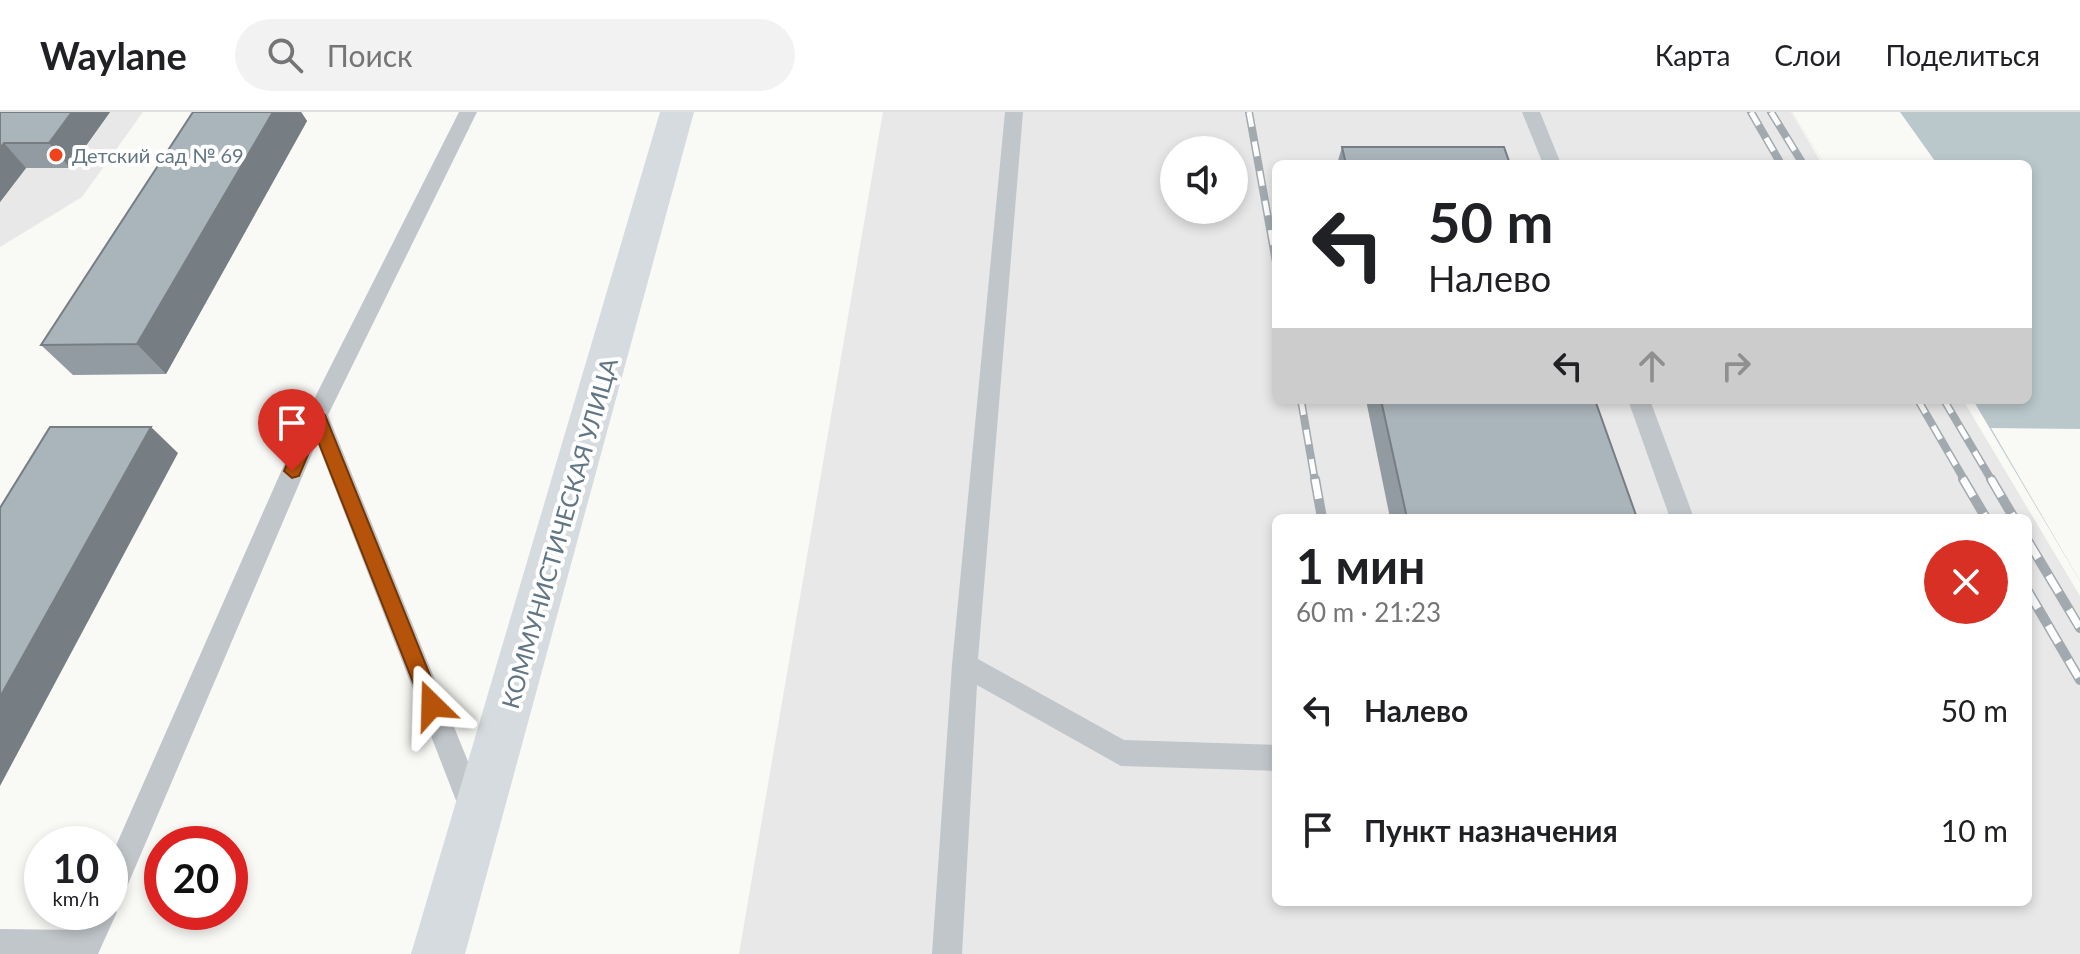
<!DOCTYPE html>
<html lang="ru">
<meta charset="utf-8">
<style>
:root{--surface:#fff;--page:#f2f2f2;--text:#202124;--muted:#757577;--line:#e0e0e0}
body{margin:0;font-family:Lato,sans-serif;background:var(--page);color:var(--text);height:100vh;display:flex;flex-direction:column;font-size:30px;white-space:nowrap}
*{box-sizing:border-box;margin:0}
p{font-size:26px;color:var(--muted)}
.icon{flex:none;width:44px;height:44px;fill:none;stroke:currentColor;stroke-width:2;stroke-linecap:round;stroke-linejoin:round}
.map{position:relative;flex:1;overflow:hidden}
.side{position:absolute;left:1272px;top:402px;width:760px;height:392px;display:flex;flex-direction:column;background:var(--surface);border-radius:12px;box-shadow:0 4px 12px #0003}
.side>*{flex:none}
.top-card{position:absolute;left:1272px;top:48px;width:760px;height:244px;border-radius:12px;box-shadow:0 4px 12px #0003;background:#fff;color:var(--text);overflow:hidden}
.controls{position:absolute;left:1160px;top:24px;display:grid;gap:16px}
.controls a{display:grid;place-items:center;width:88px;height:88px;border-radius:50%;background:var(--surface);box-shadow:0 4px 12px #0003;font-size:40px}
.speed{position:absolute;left:24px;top:714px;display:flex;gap:16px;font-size:40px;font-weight:700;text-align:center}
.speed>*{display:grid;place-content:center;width:104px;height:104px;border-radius:50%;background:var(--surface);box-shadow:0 4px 12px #0003;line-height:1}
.speed small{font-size:20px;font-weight:400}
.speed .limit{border:12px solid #d22;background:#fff;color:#111}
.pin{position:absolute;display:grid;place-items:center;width:68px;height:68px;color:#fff;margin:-82px -34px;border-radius:50% 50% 50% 0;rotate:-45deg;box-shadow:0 0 8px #0007}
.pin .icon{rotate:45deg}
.me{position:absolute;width:88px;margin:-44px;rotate:338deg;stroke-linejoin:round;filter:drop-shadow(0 0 6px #0008)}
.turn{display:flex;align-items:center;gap:28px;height:168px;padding:0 24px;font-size:36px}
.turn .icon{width:104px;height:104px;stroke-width:2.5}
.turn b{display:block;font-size:56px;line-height:68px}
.lanes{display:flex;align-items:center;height:76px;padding:0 24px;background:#0003;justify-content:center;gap:40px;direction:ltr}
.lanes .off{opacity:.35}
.round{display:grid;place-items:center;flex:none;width:84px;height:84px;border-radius:42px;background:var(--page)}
.overview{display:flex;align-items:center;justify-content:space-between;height:136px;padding:0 24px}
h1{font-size:48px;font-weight:700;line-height:60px}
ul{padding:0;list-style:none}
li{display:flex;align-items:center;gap:24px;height:120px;padding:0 24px}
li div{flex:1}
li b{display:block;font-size:30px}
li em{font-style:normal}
header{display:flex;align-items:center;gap:48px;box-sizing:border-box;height:112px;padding:0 40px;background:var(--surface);border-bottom:2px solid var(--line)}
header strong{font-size:38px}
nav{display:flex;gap:44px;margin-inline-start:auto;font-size:28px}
.search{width:560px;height:72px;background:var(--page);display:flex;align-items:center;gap:20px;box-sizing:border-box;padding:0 28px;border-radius:44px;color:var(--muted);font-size:30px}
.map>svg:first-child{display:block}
.built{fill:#e7e8e7;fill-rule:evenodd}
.water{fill:#bac8cc}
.pier{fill:#f9f9f6}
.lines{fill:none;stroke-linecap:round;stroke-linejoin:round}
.lane{fill:#c1c6ca;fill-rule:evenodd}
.secondary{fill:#d6dbdf;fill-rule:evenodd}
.rail-far1-casing{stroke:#a2aab0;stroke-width:8}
.rail-casing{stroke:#a2aab0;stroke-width:10}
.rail-far1{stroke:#fff;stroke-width:5;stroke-dasharray:15;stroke-linecap:butt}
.rail{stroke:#fff;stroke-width:7;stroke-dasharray:20;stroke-linecap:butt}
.wall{fill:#929ba1}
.shaded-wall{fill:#777e83}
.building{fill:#aab4bb;stroke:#777e83;stroke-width:2}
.route{fill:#b45309;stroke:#753606;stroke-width:2}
.poi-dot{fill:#f2421c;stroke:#fff;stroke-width:3}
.labels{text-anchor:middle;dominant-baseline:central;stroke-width:8;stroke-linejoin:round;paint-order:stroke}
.far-poi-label{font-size:20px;fill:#617684;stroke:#fff;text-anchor:start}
.street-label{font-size:24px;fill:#617684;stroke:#fff}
</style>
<header>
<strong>Waylane</strong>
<div class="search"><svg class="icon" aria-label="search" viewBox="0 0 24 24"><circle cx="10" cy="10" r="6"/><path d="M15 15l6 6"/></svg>Поиск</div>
<nav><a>Карта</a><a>Слои</a><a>Поделиться</a></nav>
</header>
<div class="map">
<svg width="2080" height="842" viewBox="0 0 2080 842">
<rect width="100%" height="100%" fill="#f9f9f6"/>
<!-- built -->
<path class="built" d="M0 0H143L82 85 0 135Z
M883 0H1791L1822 52H1276V288H1963L2080 484V842H739ZM1174 38H1234V98H1174ZM1276 406H2028V790H1276Z"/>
<!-- water -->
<path class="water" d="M1792 0H2080V469L1973 288H2028V52H1824Z"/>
<!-- pier -->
<path class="pier" d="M1792 0H1900L1937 52H1824Z
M1991 316 2080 317V469Z"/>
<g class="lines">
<!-- lane -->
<path class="lane" d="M459 0H477L328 303 488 699 484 709 474 712 464 709 317 330 120 791 114 794 117 800 98 842H0V817L79 818 87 800H110V747L306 303Z
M1005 0H1023L978 547 1124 628 1276 633V659L1121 654 977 573 962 842H932L952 553Z
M1522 0H1540L1561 52H1543Z
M1628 288H1650L1694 406H1670Z"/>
<!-- secondary -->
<path class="secondary" d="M660 0H694L465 842H411Z"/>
<!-- rail-far1 casing -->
<g class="rail-far1-casing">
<path id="rail-far1" d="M1249 0 1276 150
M1751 0 1781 52
M1771 0 1803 52
M1301 288 1315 369
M1918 288 1965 369
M1944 288 1992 369"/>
</g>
<!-- rail casing -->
<g class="rail-casing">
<path id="rail" d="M1315 367 1322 406
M1963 367 1986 406
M1991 367 2014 406
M2028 429 2080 516
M2028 479 2080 568"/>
</g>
<!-- rail-far1 -->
<use href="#rail-far1" class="rail-far1"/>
<!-- rail -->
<use href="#rail" class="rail"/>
</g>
<!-- wall -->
<path class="wall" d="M0 0H110L70 56H26L0 90Z
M193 0H301L307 9 166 262 73 263 41 233Z
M1342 35 1510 52H1337Z
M1366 288H1595L1637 406H1390Z"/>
<!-- shaded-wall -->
<path class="shaded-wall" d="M72 0H110L70 56 49 31Z
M273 0H301L307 9 166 262 137 232Z
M4 31 26 56 0 90V36Z
M151 315 178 341 0 674V585Z"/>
<!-- building -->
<path class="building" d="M0 0H72L49 31H4L0 36Z
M193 0H273L137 232 41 233Z
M1342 35H1504L1510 52H1346Z
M1381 288H1595L1637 406H1407Z
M50 315H151L0 585V396Z"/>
<!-- route -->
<path class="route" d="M317 296 325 303 442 593 439 599 432 602 425 599 422 593 316 324 299 364 292 366 284 359 308 303Z"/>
<!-- markers -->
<circle class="poi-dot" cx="56" cy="43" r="8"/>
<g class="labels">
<!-- far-poi labels -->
<g class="far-poi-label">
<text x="72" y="43">Детский сад № 69</text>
</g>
<!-- street labels -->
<g class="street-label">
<text transform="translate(559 421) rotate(-74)">КОММУНИСТИЧЕСКАЯ УЛИЦА</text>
</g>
</g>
</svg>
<div class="controls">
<a><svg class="icon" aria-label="sound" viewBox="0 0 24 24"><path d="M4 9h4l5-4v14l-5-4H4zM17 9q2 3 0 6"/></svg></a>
</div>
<div class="speed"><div>10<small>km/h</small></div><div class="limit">20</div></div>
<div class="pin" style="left:292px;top:359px;background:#d93025"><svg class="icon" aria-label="arrive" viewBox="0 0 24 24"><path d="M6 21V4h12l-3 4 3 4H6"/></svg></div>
<svg class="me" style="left:432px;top:593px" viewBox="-20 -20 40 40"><path d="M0-17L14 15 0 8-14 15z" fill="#b45309" stroke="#fff" stroke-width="4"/></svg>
<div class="top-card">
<div class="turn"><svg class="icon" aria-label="left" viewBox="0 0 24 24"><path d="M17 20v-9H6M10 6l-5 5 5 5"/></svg><div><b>50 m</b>Налево</div></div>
<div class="lanes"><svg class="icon" aria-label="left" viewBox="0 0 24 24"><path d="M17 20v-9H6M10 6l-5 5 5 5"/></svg><svg class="icon off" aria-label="ahead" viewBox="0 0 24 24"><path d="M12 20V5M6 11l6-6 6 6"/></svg><svg class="icon off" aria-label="right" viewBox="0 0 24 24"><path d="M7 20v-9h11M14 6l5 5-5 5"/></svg></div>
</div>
<section class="side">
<div class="overview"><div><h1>1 мин</h1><p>60 m · 21:23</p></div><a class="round" style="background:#d93025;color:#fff"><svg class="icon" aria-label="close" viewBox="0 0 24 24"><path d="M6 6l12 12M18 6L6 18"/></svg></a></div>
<ul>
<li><svg class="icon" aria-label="left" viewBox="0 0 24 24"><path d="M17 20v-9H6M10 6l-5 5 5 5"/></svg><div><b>Налево</b></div><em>50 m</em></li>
<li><svg class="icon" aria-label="arrive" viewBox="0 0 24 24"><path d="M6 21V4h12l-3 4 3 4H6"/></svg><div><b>Пункт назначения</b></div><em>10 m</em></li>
</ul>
</section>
</div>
